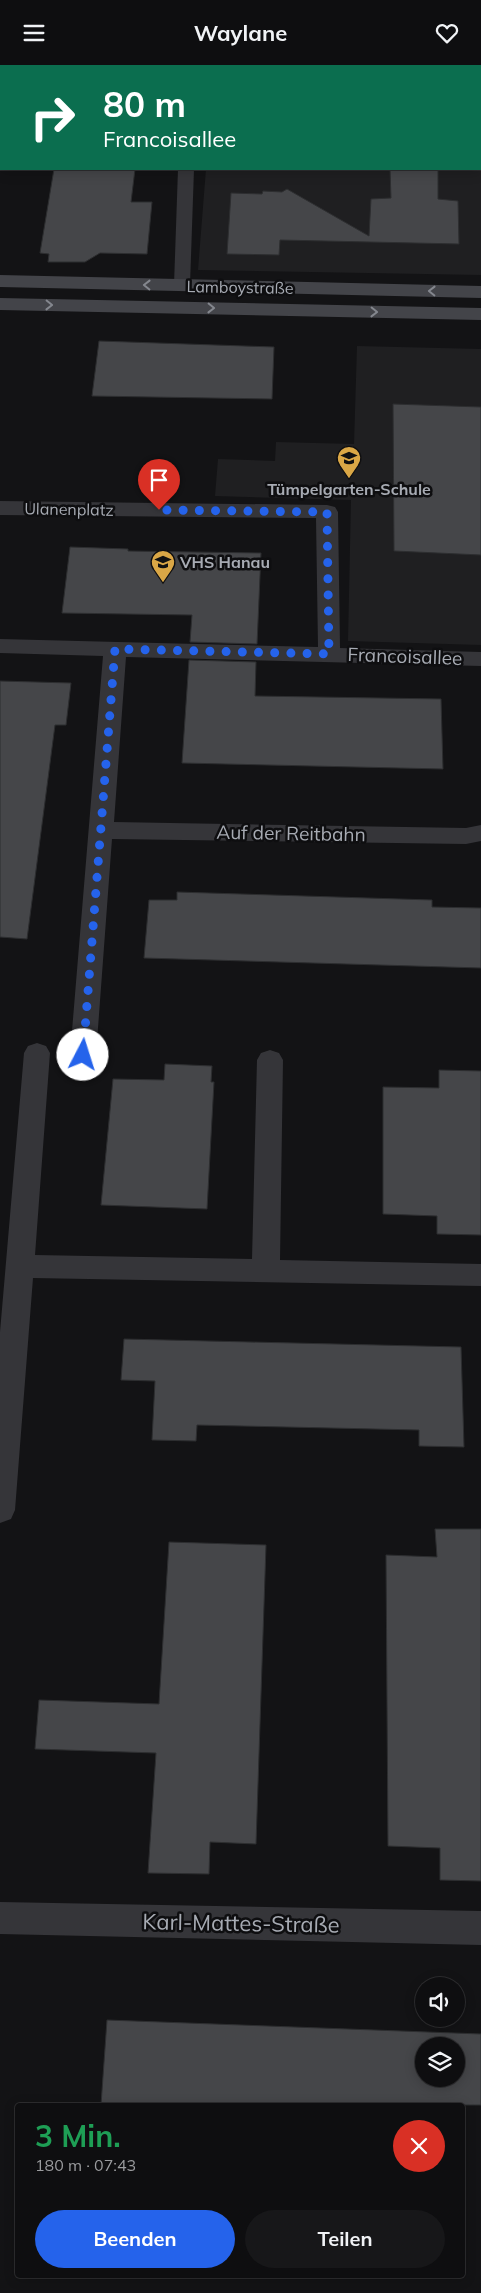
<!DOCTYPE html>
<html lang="de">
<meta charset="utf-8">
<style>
:root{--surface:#0e0e10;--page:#171719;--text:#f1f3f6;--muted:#9b9c9f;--line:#2e2e30;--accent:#2563eb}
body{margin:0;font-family:Mulish,sans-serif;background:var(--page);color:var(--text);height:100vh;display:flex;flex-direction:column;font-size:19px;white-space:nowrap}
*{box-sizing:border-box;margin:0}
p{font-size:16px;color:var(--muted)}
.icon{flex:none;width:28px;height:28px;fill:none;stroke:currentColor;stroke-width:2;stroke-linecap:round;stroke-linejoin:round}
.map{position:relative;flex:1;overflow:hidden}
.side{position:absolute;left:15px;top:2038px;width:450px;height:175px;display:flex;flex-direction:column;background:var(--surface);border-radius:5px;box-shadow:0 2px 12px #0003,0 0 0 1px var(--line)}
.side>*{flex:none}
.guide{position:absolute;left:0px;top:0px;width:481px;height:105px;box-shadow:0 2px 12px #0003,0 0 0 1px var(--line);background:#0b6e4f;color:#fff;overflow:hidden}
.buttons{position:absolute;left:415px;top:1912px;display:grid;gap:10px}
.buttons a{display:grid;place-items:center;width:50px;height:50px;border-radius:50%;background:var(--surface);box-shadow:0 2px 12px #0003,0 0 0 1px var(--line);font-size:25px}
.pin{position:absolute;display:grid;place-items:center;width:42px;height:42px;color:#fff;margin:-51px -21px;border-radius:50% 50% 50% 0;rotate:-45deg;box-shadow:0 0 5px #0007}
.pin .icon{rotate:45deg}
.me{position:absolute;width:55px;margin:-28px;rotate:5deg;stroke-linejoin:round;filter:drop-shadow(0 0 4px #0008)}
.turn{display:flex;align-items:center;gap:18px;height:105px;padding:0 20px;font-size:22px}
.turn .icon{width:65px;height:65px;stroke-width:2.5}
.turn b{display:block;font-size:35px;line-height:42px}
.round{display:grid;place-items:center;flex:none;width:52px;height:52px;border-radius:26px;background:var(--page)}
.overview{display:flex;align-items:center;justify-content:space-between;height:85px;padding:0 20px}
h1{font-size:30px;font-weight:700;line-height:38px;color:#1e9e55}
.primary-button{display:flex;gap:10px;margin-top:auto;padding:10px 20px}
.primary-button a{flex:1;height:58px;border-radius:30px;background:var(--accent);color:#fff;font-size:20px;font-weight:700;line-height:58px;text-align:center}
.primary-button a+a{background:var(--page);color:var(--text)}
header{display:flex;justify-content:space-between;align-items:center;height:65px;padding:0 20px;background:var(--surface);font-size:22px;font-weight:700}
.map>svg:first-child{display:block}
.built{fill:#1f1f21}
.building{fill:#454649;stroke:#2d2e30;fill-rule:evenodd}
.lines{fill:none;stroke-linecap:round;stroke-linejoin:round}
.service{fill:#353539;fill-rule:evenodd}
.minor{fill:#353539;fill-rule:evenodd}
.secondary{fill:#434449;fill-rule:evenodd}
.oneway{stroke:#84878e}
.route{stroke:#2563eb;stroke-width:9;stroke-dasharray:0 16.2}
.labels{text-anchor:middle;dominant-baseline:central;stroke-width:5;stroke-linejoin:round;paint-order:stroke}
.far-street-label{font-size:16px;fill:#a7abb3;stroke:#0e0e10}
.far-poi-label{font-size:16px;font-weight:bold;fill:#a7abb3;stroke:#0e0e10}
.street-label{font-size:19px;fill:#a7abb3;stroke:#0e0e10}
.near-street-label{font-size:22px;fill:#a7abb3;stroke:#0e0e10}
</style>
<header><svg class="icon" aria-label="menu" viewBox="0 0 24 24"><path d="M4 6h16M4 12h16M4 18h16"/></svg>Waylane<svg class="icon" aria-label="heart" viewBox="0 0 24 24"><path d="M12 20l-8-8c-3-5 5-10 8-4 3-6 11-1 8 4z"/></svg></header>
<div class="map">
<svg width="481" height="2228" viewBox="0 0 481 2228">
<rect width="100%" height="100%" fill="#131315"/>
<!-- built -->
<path class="built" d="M215 0H481V210L198 205 206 104H480V1Z
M357 281 481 284V580L348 576 351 435 215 431 218 394 275 396 276 377 354 379Z"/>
<!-- building -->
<path class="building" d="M54 104H135L131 137H152L147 189 100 188 85 197H48L49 189 40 188Z
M390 104H438V134L458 136 459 179 280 175 279 190 227 189 231 128 262 129 263 126 282 127 287 124 369 171 371 134 391 133Z
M99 276 274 282 272 334 92 331Z
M393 339 481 342V490L394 486Z
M70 482 128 484V486L261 488 257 579 190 577 192 550 62 548Z
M189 595 256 597 255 631 441 634 443 704 182 698Z
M0 616 71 618 66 660H55L27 874 0 872Z
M177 827 432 835V842L481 843V903L144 893 149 835H177Z
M165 999 212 1001 211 1017H214L207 1144 101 1140 113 1014 164 1015Z
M439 1005 481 1006V1170L437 1169V1151L383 1149V1022L439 1023Z
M124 1274 461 1282 464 1382 419 1381V1365L375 1364 197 1360 196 1376 152 1375 155 1316 121 1315Z
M435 1464H481V1816L440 1815V1783L388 1781 386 1490 437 1492Z
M169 1477 266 1480 256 1779 210 1777 209 1809 148 1808 156 1688 35 1684 39 1635 159 1639Z
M107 1955 481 1969V2040H101ZM424 1981H456V2014H424Z"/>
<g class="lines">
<!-- service -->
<path class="service" d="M178 104H194L190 220 188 224H176L174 220Z"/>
<!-- minor -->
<path class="minor" d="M0 436 327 440 335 442 338 447 340 583 481 587V601L126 592 114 757 466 763 481 760V776L466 779 112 774 96 990 92 997 83 1000 74 997 70 990 103 591 0 588V574L318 582 316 453 0 450Z
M37 978 46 981 50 988 35 1190 252 1194 257 995 261 988 270 985 279 988 283 995 280 1195 481 1199V1221L33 1213 15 1445 11 1454 0 1458V1267L24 988 28 981Z
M0 1837 481 1846V1880L0 1869Z"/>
<!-- secondary -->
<path class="secondary" d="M0 210 481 221V233L0 222Z
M0 233 481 243V255L0 245Z"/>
</g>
<!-- one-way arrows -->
<defs><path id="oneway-chevron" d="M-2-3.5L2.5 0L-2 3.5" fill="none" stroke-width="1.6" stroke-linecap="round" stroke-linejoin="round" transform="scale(1.25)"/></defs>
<g class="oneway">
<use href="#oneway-chevron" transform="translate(147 220) rotate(-179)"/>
<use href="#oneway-chevron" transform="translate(432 226) rotate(-179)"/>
<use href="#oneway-chevron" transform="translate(49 240) rotate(1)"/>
<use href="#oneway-chevron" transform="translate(211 243) rotate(1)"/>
<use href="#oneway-chevron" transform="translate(374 247) rotate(1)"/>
</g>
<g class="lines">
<!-- route -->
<path class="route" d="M83 990 115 584 329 589 327 447 159 445"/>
</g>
<!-- icons -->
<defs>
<g id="school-pin" transform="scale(1.25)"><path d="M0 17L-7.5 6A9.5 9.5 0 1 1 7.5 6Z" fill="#daa746" stroke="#0e0e10"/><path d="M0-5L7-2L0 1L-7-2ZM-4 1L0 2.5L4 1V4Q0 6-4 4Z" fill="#111"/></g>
</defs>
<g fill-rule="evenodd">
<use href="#school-pin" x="349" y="393"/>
<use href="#school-pin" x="163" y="497"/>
</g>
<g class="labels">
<!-- far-street labels -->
<g class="far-street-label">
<text transform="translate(240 222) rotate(1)">Lamboystraße</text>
<text transform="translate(69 444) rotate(1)">Ulanenplatz</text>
</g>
<!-- far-poi labels -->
<g class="far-poi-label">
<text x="349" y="424">Tümpelgarten-Schule</text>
<text x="180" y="497" text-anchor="start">VHS Hanau</text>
</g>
<!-- street labels -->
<g class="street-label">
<text transform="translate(405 591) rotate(2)">Francoisallee</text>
<text transform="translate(291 768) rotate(1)">Auf der Reitbahn</text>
</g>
<!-- near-street labels -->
<g class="near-street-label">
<text transform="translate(241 1858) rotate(1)">Karl-Mattes-Straße</text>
</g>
</g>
</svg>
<div class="buttons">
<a><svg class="icon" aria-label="sound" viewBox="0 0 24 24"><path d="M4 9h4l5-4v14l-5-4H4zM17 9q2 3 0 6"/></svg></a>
<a><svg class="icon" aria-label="layers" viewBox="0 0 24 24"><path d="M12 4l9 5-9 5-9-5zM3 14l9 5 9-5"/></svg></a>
</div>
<div class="pin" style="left:159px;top:445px;background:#d93025"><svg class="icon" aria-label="arrive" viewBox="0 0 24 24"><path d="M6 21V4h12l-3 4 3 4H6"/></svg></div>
<svg class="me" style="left:83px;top:990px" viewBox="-20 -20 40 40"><circle r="19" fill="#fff"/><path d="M0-13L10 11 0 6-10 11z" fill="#2563eb"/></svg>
<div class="guide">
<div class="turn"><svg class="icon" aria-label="right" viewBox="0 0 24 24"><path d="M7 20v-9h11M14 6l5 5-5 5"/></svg><div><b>80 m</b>Francoisallee</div></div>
</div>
<section class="side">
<div class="overview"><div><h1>3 Min.</h1><p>180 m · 07:43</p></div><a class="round" style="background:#d93025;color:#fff"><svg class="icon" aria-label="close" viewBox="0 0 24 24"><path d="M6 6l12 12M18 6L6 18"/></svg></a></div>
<div class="primary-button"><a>Beenden</a><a>Teilen</a></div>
</section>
</div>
